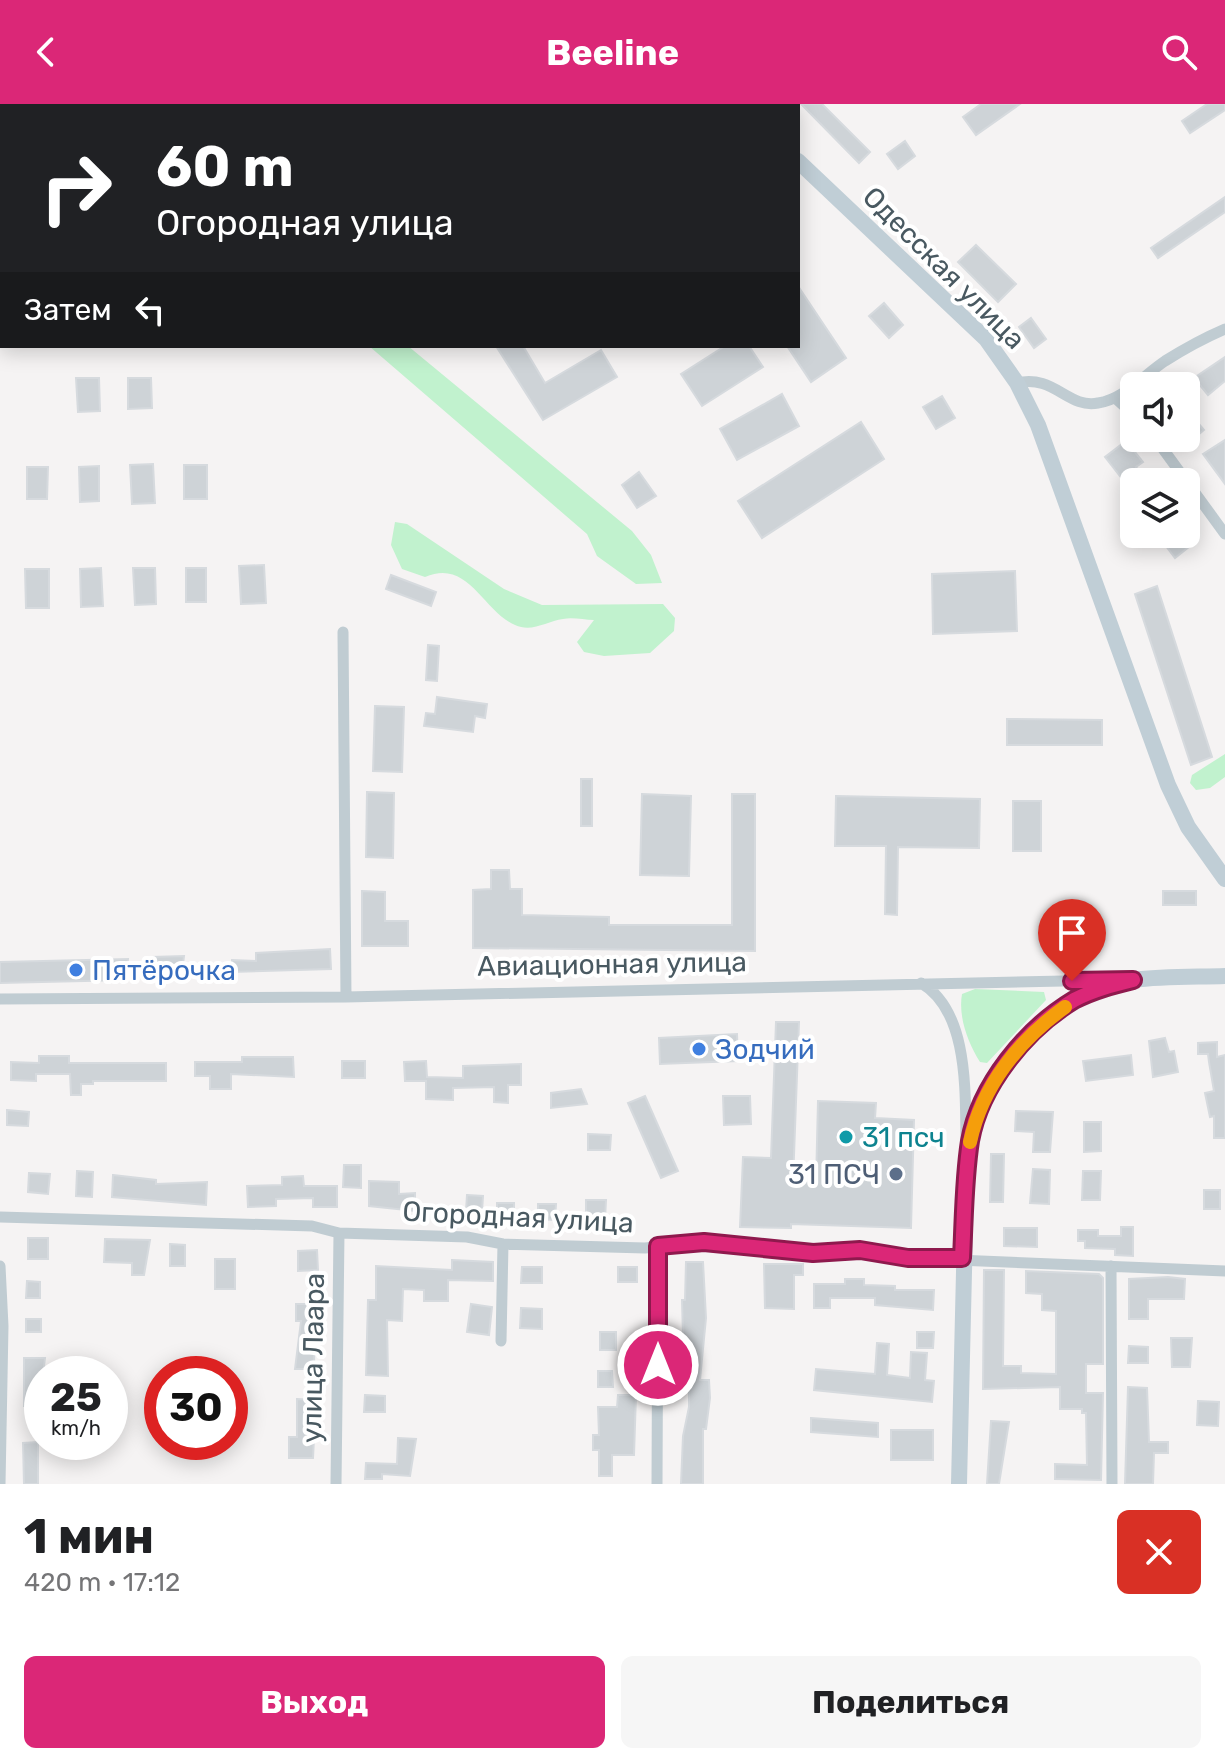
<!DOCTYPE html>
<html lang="ru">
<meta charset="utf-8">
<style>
:root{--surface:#fff;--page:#f6f6f6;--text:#202124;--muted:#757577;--accent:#db2777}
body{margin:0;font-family:Rubik,sans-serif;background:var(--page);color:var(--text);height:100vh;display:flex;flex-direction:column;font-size:30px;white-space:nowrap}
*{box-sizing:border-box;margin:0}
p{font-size:26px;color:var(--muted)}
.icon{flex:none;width:44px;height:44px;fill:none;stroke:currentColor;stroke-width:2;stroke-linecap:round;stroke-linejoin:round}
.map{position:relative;height:1380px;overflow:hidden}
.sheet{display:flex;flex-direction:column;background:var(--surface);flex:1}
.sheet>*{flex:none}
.hud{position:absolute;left:0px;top:0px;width:800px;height:244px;box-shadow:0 4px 20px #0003;background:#202124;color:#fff;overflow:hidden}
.tools{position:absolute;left:1120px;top:268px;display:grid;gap:16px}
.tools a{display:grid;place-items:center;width:80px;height:80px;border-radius:12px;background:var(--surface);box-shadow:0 4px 20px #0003;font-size:40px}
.speed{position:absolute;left:24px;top:1252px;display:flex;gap:16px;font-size:40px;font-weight:700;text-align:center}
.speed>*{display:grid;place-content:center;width:104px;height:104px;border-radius:50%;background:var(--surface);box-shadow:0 4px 20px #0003;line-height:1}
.speed small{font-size:20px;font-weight:400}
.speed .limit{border:12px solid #d22;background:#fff;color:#111}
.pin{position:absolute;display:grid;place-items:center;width:68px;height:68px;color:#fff;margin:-82px -34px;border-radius:50% 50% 50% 0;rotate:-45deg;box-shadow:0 0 8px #0007}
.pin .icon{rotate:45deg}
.me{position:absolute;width:88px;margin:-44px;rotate:0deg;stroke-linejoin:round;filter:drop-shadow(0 0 6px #0008)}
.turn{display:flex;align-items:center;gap:28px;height:168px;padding:0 24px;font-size:36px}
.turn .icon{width:104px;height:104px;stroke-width:2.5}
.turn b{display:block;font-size:56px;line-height:68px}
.then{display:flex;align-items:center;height:76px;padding:0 24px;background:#0003;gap:16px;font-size:30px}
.round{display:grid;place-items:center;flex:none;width:84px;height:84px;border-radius:12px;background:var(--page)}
.summary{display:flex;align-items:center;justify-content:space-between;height:136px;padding:0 24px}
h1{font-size:48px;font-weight:700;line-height:60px}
.button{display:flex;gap:16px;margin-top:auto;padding:16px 24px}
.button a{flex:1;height:92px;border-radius:12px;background:var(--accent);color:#fff;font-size:32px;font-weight:700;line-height:92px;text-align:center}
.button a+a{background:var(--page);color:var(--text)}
header{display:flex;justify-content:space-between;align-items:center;height:104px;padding:0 24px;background:var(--accent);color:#fff;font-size:36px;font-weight:700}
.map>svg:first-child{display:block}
.green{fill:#c1f2ce}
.building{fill:#ced3d7;stroke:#d6dade;stroke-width:2}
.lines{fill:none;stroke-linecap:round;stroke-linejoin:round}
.minor{stroke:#c0ccd2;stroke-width:11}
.secondary{stroke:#c0ced6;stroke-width:16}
.route-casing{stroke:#8e194d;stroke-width:20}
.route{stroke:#db2777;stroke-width:14}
.slow{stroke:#f59e0b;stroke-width:14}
.shop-dot{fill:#3f7fe0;stroke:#fff;stroke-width:3}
.culture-dot{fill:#0f9aa8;stroke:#fff;stroke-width:3}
.service-dot{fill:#5c6f8a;stroke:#fff;stroke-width:3}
.labels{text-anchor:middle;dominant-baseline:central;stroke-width:8;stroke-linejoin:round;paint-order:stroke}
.street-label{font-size:28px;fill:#495961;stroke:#fff}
.shop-label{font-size:28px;fill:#366cbe;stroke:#fff;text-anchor:start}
.culture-label{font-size:28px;fill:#0d838f;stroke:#fff;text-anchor:start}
.service-label{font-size:28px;fill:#4e5e75;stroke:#fff;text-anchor:end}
</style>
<header><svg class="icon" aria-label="back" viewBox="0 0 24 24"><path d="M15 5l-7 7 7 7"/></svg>Beeline<svg class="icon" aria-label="search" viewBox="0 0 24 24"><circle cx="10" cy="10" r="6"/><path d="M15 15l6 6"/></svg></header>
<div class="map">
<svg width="1225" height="1380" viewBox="0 0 1225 1380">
<rect width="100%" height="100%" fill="#f5f3f3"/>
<!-- green -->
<path class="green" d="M369 242H408L632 427 651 451 662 479 636 480 597 452 587 430Z
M395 418 407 420 504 485 542 501 663 500 675 514 674 527 650 549 604 552 584 548 577 538 594 516C584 516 573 513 563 515 547 517 532 529 515 521 482 506 468 454 425 473L402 465 391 441Z
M1225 650V673L1210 684 1196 686 1190 679 1192 671Z
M975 885 1044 888 1046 896 987 959 980 958C968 939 958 913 962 890Z"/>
<!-- building -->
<path class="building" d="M801 0H822L870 48 859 59Z
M981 0H1020L976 31 963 13Z
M1207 0H1225V6L1190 29 1182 17Z
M905 37 915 52 898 65 887 50Z
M1225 93V108L1158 154 1151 144Z
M976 141 1016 180 998 198 958 158Z
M798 182 846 254 811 278 787 242H798Z
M884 199 903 221 889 234 869 212Z
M1031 214 1046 235 1034 244 1019 223Z
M496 242H523L545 279 601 246 617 273 543 316Z
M725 242H749L763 263 702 302 681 270Z
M1225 253V277L1208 291 1194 274Z
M76 274H99L100 307 78 308Z
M128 274H151L152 304 128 305Z
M782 290 799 322 737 356 720 325Z
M942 292 955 314 936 325 923 303Z
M1186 305 1204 326 1186 341Z
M861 318 884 355 762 434 738 397Z
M1225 336V380L1203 350Z
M1126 337 1143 358 1136 363 1147 378H1134V390L1105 353Z
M153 360 155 399 132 400 130 361Z
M184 361H207V395H184Z
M99 362V397L80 398 79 363Z
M27 363H48L47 395H27Z
M639 368 656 392 637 404 622 381Z
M1157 430H1188L1195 438 1175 454Z
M264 461 266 499 241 500 239 462Z
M101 464 103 502 81 503 80 465Z
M133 464H155L156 500 135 501Z
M186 464H206V498H186Z
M25 465H49V504H26Z
M1015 467 1017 527 933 530 932 470Z
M391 471 436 488 431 502 386 485Z
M1157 482 1212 653 1191 661 1135 490Z
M428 541 439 542 437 577 426 576Z
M437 593 487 600 485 614 475 612 473 628 424 622 426 609 435 610Z
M375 602 404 603 402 668 373 667Z
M1007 615 1102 616V641H1007Z
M581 675H592V722H581Z
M367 688 394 689 393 754 366 753Z
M642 690 691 692 689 772 640 771Z
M732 690H755V847L473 844V786L491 785V766H509L510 785H522V811L609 813V821H732Z
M836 692 980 695 979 744 898 743 897 811 885 810 886 742H835Z
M1013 697H1041V747H1013Z
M362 787 385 788V817H408V842H362Z
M1163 787H1196V801H1163Z
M330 845 331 865 231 868 232 856 256 857V849Z
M184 852 182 869 152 870V853Z
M128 855 126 876 0 879V858Z
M776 918H799L793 1078 816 1079 818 997 876 999 875 1014 914 1016 911 1124 791 1120V1124L740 1123 743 1053 771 1054Z
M737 930 738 957 660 960 659 934Z
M1165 934 1169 948 1174 947 1178 968 1153 973 1149 937Z
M1217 938V953L1225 951V1034H1214V1012L1210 1013 1205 989 1214 987 1209 958 1208 950H1198V939Z
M1131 951 1133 971 1086 977 1083 957Z
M39 952H69V959H166V977H93V980H81V991H71L70 970H36V977L11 976V958L39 959Z
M242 953H293L294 973 231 970V985H210V972H195V958H242Z
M342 957H365V974H342Z
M426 957 427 973 463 974V962L521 960V981H508V999L494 998V983L453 984V996L426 995V977H405L404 958Z
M581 985 587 1000 551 1004V989Z
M645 992 678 1067 661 1074 628 999Z
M723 992H750L751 1020 724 1021Z
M7 1006 29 1008 28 1022 7 1021Z
M1016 1007 1053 1008 1050 1048H1033L1034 1028 1015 1027Z
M1084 1018H1101V1047L1084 1048Z
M588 1030 611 1031 610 1046H588Z
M991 1050H1004L1003 1098H990Z
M344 1061H361V1084L343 1083Z
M1033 1065 1050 1066 1049 1100 1030 1099Z
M77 1067 93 1068 92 1093 76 1092Z
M1083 1067H1101L1100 1096H1082Z
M29 1069 50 1070 48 1090 28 1088Z
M113 1071 156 1076V1080L207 1078 206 1101 112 1093Z
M303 1072 304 1082H337V1103H313V1094L276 1095V1102L248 1103 247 1082 282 1081V1073Z
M369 1077 399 1078V1090L415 1089V1107L369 1102Z
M1204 1086H1220V1105H1204Z
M467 1091 483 1092 482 1108 466 1107Z
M586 1096H606L605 1116H586Z
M497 1099H514V1111H497Z
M538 1100H556L555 1116 538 1115Z
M1121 1123H1133V1152L1115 1151V1145L1085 1144V1137H1078V1126H1098V1132H1121Z
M1004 1124H1037V1143L1004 1142Z
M28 1134H48V1155H28Z
M105 1135 150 1136 144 1171H132V1159L104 1158Z
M170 1140 185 1141V1162H170Z
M317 1146 318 1166 298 1167V1147Z
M215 1155H235V1185H215Z
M452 1156 493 1158V1177L448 1176V1197H424V1186L403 1185 402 1217 387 1216 388 1272 366 1271 368 1196H376V1162L452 1166Z
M686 1158H703L706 1214 700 1276H709L710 1294 706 1325H703V1380H681L683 1332 689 1303V1269H684L682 1196H685Z
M764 1160H803V1171H794V1205L765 1204Z
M522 1163H542V1179H521Z
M618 1163H637V1178H618Z
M984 1166H1004L1003 1262H1021V1269L1056 1270V1207L1042 1206V1190L1026 1189V1167L1099 1170 1103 1174V1260H1086V1289H1103L1101 1376 1055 1375V1360L1087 1361 1086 1309H1082V1305H1060V1283L983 1285Z
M1168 1173 1185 1175 1184 1195H1148V1215H1129V1175Z
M845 1175H864V1181L895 1182V1186H934L933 1206 875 1201V1194H830V1204H814V1180H845Z
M27 1177 40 1178V1194H26Z
M296 1200H315L314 1265H295L301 1217H296Z
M471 1200 492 1203 489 1231 467 1228Z
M521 1204 542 1205V1225L520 1224Z
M26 1215H41V1228H26Z
M600 1228H616V1246H600Z
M917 1228H934L933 1244H917Z
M1171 1234H1192L1190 1263H1172Z
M877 1239 889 1240 887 1271 910 1274 911 1248 927 1249 925 1276 934 1277 932 1298 814 1286 816 1265 875 1270Z
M1129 1242 1148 1243V1259H1128Z
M24 1254H45L39 1303 24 1302Z
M598 1267H612L613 1283H598Z
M1128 1283 1147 1284 1149 1338H1168V1349H1154L1153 1380H1125Z
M365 1291 385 1292V1308H364Z
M618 1291H636L634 1351H612V1372H599V1346H593V1331H599L598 1303H617Z
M297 1295 316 1296 313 1354H289V1333H297Z
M1198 1297 1219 1298 1218 1322 1197 1321Z
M811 1314 878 1319V1333L811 1328Z
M991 1317 1009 1318 999 1380H987Z
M891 1326H933V1356H891Z
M398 1334 416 1335 410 1372 382 1370V1375H365L366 1359 397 1360Z
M38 1338V1380H24L23 1339Z"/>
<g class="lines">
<!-- minor -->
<path class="minor" d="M1017 279C1054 270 1068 305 1098 299 1124 295 1144 271 1165 257 1184 245 1204 234 1225 225
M1115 294 1134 311
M1155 334 1225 430
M343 528 346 893
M921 879C969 907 965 988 966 1036
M0 895 346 893 1111 876
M0 1113 312 1122 339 1129 467 1133 503 1140 645 1144 704 1138 813 1149 860 1146 908 1154 1225 1167
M0 1162 3 1222 0 1380
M1111 1162 1112 1380
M501 1237 503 1140
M336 1380 339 1129
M657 1380 658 1142"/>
<!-- secondary -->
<path class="secondary" d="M735 0 738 2
M798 57 986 235 1017 279 1038 321 1168 681 1188 723 1225 775
M959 1380 966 1083C967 1067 968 1050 971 1034 987 960 1057 887 1133 876 1163 872 1195 873 1225 872"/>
</g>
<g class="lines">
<!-- route casing -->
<g class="route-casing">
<path id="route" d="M658 1261V1142L704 1138 813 1149 860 1146 908 1154H962C964 1115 964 1075 970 1037 980 981 1026 925 1074 896 1093 886 1113 881 1133 876L1072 877"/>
</g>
<!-- route -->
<use href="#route" class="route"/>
<!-- slow -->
<path class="slow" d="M970 1038C982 982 1019 936 1065 903"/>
</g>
<!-- markers -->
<g class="shop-dot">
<circle cx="76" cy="866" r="8"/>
<circle cx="699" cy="945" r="8"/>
</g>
<circle class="culture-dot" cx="846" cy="1033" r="8"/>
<circle class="service-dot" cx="896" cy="1070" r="8"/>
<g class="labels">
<!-- street labels -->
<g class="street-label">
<text transform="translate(944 164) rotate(45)">Одесская улица</text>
<text transform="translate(612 860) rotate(-1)">Авиационная улица</text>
<text transform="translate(518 1113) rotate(3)">Огородная улица</text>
<text transform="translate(313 1254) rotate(-89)">улица Лаара</text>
</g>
<!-- shop labels -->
<g class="shop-label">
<text x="92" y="866">Пятёрочка</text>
<text x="715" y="945">Зодчий</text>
</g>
<!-- culture labels -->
<g class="culture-label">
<text x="862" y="1033">31 псч</text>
</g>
<!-- service labels -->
<g class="service-label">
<text x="880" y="1070">31 ПСЧ</text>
</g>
</g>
</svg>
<div class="tools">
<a><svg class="icon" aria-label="sound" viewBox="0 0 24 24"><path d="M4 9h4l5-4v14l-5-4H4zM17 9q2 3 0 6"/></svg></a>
<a><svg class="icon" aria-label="layers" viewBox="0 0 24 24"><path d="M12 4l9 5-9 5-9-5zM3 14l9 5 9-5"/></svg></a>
</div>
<div class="speed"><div>25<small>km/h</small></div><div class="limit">30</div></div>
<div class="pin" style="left:1072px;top:877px;background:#d93025"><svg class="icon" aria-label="arrive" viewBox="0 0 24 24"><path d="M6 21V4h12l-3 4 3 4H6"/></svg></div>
<svg class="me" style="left:658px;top:1261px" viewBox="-20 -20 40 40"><circle r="17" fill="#db2777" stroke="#fff" stroke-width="3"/><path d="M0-11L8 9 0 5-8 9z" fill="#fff"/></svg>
<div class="hud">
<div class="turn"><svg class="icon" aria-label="right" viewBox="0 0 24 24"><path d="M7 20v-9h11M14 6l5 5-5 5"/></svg><div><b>60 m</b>Огородная улица</div></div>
<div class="then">Затем<svg class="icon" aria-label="left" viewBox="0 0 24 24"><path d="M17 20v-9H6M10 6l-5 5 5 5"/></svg></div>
</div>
</div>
<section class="sheet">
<div class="summary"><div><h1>1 мин</h1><p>420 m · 17:12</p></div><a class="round" style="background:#d93025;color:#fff"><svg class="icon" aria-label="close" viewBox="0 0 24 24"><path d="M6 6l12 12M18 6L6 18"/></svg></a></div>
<div class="button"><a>Выход</a><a>Поделиться</a></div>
</section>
